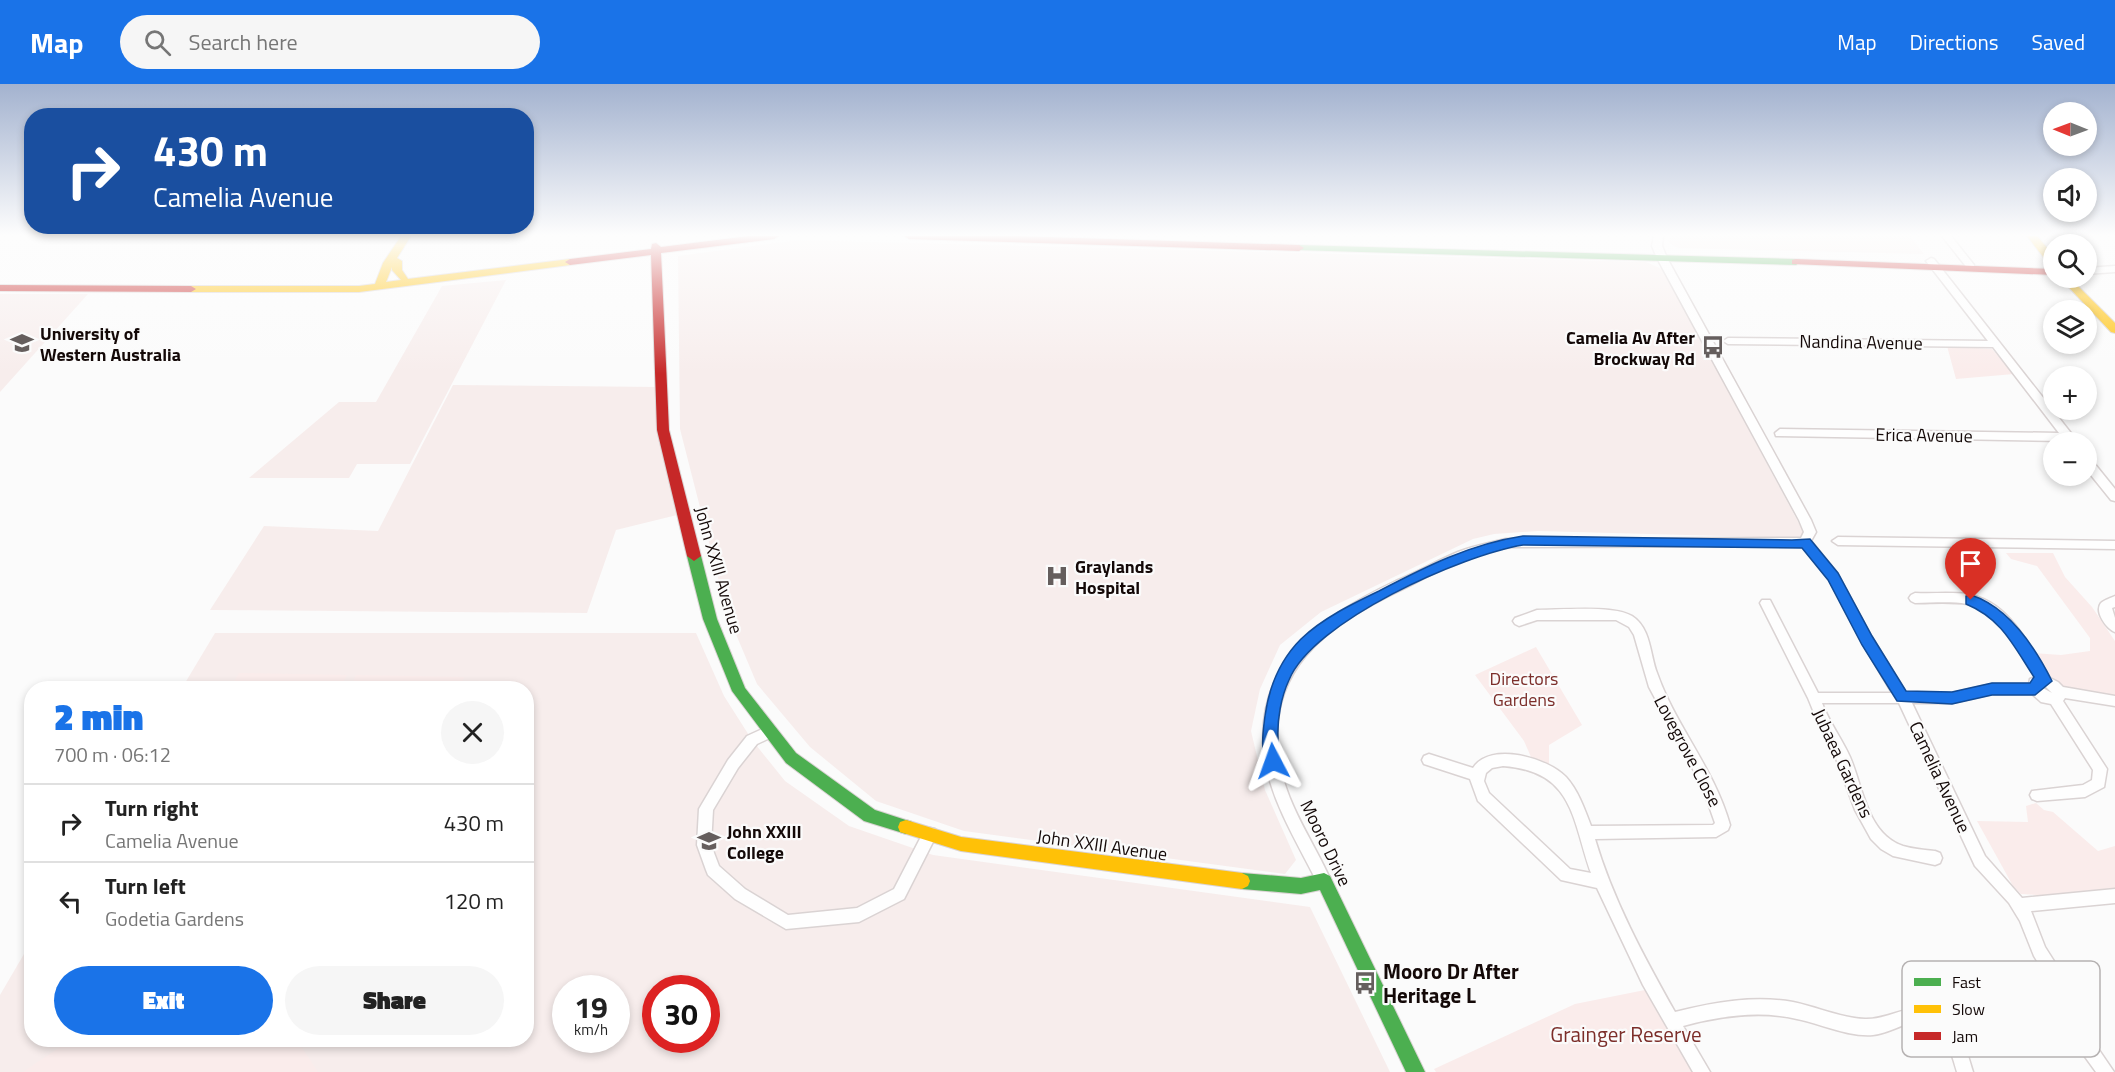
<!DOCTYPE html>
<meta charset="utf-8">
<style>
:root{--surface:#fff;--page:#f6f6f6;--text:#222;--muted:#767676;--line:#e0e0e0;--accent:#1a73e8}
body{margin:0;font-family:"Titillium Web",sans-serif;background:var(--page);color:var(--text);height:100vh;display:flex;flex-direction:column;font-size:22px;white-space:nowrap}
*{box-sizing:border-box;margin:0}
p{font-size:20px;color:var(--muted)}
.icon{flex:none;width:33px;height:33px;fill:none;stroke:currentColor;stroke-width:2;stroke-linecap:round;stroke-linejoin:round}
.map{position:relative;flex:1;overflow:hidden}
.drawer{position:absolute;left:24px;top:597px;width:510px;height:366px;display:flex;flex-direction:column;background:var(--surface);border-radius:24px;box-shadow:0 3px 9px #0003}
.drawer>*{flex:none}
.banner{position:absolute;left:24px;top:24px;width:510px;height:126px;border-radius:24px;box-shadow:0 3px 9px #0003;background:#1a4fa0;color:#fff;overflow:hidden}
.needle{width:39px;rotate:271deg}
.tools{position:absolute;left:2043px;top:18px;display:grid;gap:12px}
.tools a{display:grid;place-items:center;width:54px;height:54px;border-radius:50%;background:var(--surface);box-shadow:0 3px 9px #0003;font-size:30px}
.speed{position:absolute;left:552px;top:891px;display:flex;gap:12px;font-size:30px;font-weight:700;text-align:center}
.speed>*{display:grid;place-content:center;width:78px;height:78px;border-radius:50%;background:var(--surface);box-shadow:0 3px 9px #0003;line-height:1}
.speed small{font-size:15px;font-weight:400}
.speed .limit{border:9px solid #d22;background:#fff;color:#111}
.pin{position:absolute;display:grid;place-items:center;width:51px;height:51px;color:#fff;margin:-62px -26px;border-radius:50% 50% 50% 0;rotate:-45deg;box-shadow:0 0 6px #0007}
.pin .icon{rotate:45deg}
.me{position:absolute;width:66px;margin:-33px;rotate:356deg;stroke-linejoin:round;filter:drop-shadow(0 0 4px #0008)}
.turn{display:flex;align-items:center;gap:21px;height:126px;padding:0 30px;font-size:27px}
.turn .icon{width:78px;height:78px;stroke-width:2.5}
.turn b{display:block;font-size:42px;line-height:51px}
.round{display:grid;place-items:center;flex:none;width:63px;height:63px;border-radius:32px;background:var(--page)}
.overview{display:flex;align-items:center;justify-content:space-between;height:102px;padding:0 30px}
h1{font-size:36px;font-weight:800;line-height:45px;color:var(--accent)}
.button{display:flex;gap:12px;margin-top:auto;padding:12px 30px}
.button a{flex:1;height:69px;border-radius:36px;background:var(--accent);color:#fff;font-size:24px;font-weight:800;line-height:69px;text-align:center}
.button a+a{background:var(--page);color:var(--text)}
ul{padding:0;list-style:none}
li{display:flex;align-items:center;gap:18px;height:78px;padding:0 30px;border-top:2px solid var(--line)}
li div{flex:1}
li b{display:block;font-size:22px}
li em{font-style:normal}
header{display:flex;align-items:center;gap:36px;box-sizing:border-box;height:84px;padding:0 30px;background:var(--accent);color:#fff}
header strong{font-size:28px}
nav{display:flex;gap:33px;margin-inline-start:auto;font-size:21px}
.search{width:420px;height:54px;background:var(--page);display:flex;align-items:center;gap:15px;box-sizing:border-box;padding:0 21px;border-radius:33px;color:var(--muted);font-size:22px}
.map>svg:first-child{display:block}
.built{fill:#f7edec;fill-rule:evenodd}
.green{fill:#faeceb}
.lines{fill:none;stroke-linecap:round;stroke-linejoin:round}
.street-casing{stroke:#dad3d3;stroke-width:3}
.fast-casing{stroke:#dad3d3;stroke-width:2}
.slow-casing{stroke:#dad3d3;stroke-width:2}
.jam-casing{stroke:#dad3d3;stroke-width:2}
.street{fill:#fefefe;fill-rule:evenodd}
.fast{fill:#4caf50;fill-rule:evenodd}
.slow{fill:#ffc107;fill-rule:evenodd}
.jam{fill:#c62828;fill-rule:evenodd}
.route{fill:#1a73e8;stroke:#114b97;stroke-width:1.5}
.labels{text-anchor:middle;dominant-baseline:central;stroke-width:4.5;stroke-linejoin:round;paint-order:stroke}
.poi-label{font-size:18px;font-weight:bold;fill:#140908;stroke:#fbfbfb;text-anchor:start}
.street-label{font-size:18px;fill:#140908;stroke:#fbfbfb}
.park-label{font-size:18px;fill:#7c2e2a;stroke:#fbfbfb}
.near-poi-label{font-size:21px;font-weight:bold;fill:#140908;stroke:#fbfbfb;text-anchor:start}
.near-park-label{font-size:21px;fill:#7c2e2a;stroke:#fbfbfb}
.key{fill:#fbfbfb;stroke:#b6b2b2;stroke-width:1.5}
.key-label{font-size:16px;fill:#140908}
</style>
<header>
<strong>Map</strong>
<div class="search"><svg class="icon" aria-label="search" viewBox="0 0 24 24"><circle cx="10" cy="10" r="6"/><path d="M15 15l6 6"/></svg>Search here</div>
<nav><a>Map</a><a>Directions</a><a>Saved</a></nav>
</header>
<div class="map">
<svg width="2115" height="988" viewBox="0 0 2115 988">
<rect width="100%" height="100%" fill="#fbfbfb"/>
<!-- built -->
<path class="built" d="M1670 152H1910L1924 170 1678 164 1669 159Z
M798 156 1646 178 1664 186 1804 449 1798 454 1538 447 1494 450 1473 455 1321 528 1280 561 1260 605 1251 647 1265 706 1296 776 1285 790 964 747 876 717 810 663 757 600 727 529 680 345 678 172Z
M506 196 410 380H357L349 394H249L339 318H376L442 202Z
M0 210H88L0 308Z
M453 301 658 303 677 431 616 446 587 529 210 526 264 442 378 447Z
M215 549H696L724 612 752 656 785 697 849 742 933 771 1310 823 1390 988H0V911L31 858 32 956H526V604H182ZM566 904H616V956H566ZM656 904H706V956H656Z"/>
<!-- green -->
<path class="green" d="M1947 262 1992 265 2014 290 1956 295Z
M2006 469H2053L2065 493 2092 523 2115 557V614C2066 609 2059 615 2033 569L2061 571 2090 567V554L2037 482 2011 475Z
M1536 563 1582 641 1549 661V681L1531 673 1524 657 1475 591Z
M239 589 347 591 340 604H230Z
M356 591 464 593 460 604H350Z
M2036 719 2044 726 2053 728 2098 767 2115 762V807L2054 812 2021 810 2013 802 1977 737 2028 738 2026 722Z
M1650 905 1694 988H1436L1434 985 1575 920Z
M79 956H297L318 988H23L60 963Z"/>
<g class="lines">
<!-- street casing -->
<g class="street-casing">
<path id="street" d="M1654 152H1663L1662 162 1667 174 1811 436 1816 448 1811 457 1837 489 1871 552 1906 609H1952L1992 600H2029L2030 595 2036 593C2019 567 2001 526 1967 520 1950 517 1932 519 1915 519L1911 517 1909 514 1911 511 1915 509C1932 510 1950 508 1967 510 2009 517 2029 561 2050 594L2058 598 2063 603 2115 612V622L2065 614 2063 617 2107 685 2104 703 2085 713 2037 717 2032 715 2030 711 2032 707 2083 701 2092 696 2093 686 2051 620 2041 618 2032 610H1992L1952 619H1912L1985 772 2022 814 2115 805V819L2031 827 2045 863 2059 885 2082 941 2114 988H2096L2070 952 2048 895 2034 872 2020 837 2009 819 1975 782 1899 619H1822C1829 638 1842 655 1850 673 1863 703 1867 750 1903 762 1913 765 1925 766 1935 767L1940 769 1942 774 1940 779 1935 781 1893 772 1881 765 1871 755 1855 726 1834 669 1819 641 1808 614 1760 519 1762 516H1770L1818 609H1892L1863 560 1829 495 1802 462 1506 463C1493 467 1479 470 1466 474 1445 482 1425 494 1405 504 1327 541 1260 587 1281 685 1289 725 1315 760 1331 797L1329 802 1324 804 1319 802C1301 765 1276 726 1267 686 1246 585 1316 535 1396 497 1417 488 1437 477 1458 468 1473 462 1490 459 1506 455L1801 454 1804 448 1799 436 1657 174 1652 162ZM2041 603H2046L2052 609Z
M1942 152H1951L1974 181V185H1968Z
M1931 174 1934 175 2074 353 2075 356 2074 358H2066L2065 357 1776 352 1775 349 1780 345 2059 349 1993 263 1728 260 1723 257 1728 254 1988 257 1926 177Z
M2115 182V188L2086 190V184Z
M2086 373 2090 374 2115 405V417L2111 416 2086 385Z
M1838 453 2115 457V465L1838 461 1832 457Z
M2115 512V523L2112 524 2115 534V548C2107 545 2094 528 2101 519 2104 516 2111 514 2115 512Z
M1537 526C1561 526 1613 521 1632 532 1651 544 1650 571 1657 589 1676 643 1714 684 1730 741L1728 746 1716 753 1595 755C1613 816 1644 873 1675 928 1714 918 1754 911 1793 918 1818 923 1840 934 1865 935 1892 936 1914 914 1940 929 1960 940 1967 968 1973 988H1957C1952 971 1947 950 1931 941 1913 931 1891 950 1873 951 1847 953 1822 940 1797 935 1759 926 1720 932 1683 942L1710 988H1693L1643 901 1597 804 1561 796 1478 717 1470 695 1424 680 1422 676 1424 672 1429 670 1473 684C1490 657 1548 674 1566 693 1578 706 1585 726 1591 742L1713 741 1715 739 1702 702 1649 603 1634 551 1629 543 1616 536H1537L1519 542 1515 540 1513 537 1515 534ZM1503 682C1574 687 1572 735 1591 789L1570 785 1489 709 1484 697 1486 689 1492 684Z
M769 642 774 644 776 648 774 652 757 660 738 684 713 726 711 761 719 782 745 805 788 831 857 824 894 805 925 745 930 744 935 745 937 750 904 815 859 838 786 845 735 815 708 791 706 786 697 761 699 725 728 676 747 652Z"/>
</g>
<!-- fast casing -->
<g class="fast-casing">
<path id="fast" d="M1299 161 1796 175 1801 178 1796 181 1295 166 1294 164Z
M694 467 701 472 717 535 745 604 796 669 875 726 912 738 914 743 912 748 906 750 864 737 786 679 732 607 703 535 687 472Z
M1242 789 1301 794 1324 789 1330 792 1425 988H1406L1320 806 1301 810 1242 805 1236 802 1234 797 1236 792Z"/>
</g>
<!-- slow casing -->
<g class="slow-casing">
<path id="slow" d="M401 152H411L397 174 402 177V186L408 195 570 175 575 178 570 181 359 208H191L186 205 191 202H359L375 200 383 179ZM392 183V186L401 196 386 198Z
M2027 152H2037L2054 172V180L2048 179Z
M2060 194H2070L2115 239V249L2111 248Z
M906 736 961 753 1242 789 1248 792 1250 797 1248 802 1242 805 961 767 900 748 898 743 900 738Z"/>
</g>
<!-- jam casing -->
<g class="jam-casing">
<path id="jam" d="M749 152H779L774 155 661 169 669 346 701 472 694 477 687 472 657 346 651 171 570 181 565 178 570 175 651 165 652 160 656 159 661 163Z
M904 152H1013L1299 161 1304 164 1299 167 909 155Z
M1796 175 2054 185V191L1792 180V176Z
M0 201 191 202 196 205 191 208 0 207Z"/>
</g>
<!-- street -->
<use href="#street" class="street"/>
<!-- fast -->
<use href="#fast" class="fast"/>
<!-- slow -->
<use href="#slow" class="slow"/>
<!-- jam -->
<use href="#jam" class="jam"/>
</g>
<!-- sky -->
<linearGradient id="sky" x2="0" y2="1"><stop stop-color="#a3b2cf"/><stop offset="0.52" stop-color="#fdfdfd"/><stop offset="1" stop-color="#fdfdfd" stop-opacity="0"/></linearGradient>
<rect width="2115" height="290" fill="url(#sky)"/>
<!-- route -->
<path class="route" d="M1523 452 1792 456 1810 455 1838 489 1872 552 1906 607 1952 608 1992 599H2030L2034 593C2013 561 2002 535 1966 520V512L1971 511C2008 523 2035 563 2052 597L2035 611H1992L1952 620 1897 617 1862 561 1828 496 1802 464 1523 461C1462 471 1313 537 1289 596 1281 613 1277 636 1278 655 1278 664 1282 673 1278 682H1267C1260 667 1263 648 1265 632 1269 603 1280 576 1301 555 1323 534 1352 520 1379 507 1425 483 1470 460 1523 452Z"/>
<!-- icons -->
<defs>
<g id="university-bare" transform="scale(1.8)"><path d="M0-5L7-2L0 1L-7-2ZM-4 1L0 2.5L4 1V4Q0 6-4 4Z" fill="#655e5d" stroke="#fbfbfb" stroke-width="2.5" paint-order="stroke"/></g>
<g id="bus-bare" transform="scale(1.8)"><path d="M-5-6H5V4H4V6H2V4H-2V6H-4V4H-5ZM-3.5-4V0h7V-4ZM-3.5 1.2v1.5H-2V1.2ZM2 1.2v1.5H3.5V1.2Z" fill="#655e5d" stroke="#fbfbfb" stroke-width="2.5" paint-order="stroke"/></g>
<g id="hospital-bare" transform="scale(1.8)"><path d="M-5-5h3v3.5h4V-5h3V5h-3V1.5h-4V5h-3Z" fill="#655e5d" stroke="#fbfbfb" stroke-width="2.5" paint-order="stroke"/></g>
<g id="school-bare" transform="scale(1.8)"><path d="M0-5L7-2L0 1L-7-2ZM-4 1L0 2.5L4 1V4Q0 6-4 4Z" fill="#655e5d" stroke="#fbfbfb" stroke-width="2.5" paint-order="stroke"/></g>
</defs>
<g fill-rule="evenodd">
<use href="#university-bare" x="22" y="259"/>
<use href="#bus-bare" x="1713" y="263"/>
<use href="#hospital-bare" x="1057" y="492"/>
<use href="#school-bare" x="709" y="757"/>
<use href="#bus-bare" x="1365" y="899"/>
</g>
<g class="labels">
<!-- poi labels -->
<g class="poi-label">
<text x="40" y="249">University of<tspan x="40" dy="21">Western Australia</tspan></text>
<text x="1695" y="253" text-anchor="end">Camelia Av After<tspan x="1695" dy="21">Brockway Rd</tspan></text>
<text x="1075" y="482">Graylands<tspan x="1075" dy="21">Hospital</tspan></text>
<text x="727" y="747">John XXIII<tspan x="727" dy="21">College</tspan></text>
</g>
<!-- street labels -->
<g class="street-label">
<text transform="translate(1861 258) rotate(1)">Nandina Avenue</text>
<text transform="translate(1924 351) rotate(1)">Erica Avenue</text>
<text transform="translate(719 486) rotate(74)">John XXIII Avenue</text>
<text transform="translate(1688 667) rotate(62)">Lovegrove Close</text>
<text transform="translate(1843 679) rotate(65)">Jubaea Gardens</text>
<text transform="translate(1940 693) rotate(65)">Camelia Avenue</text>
<text transform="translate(1326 759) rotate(64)">Mooro Drive</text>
<text transform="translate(1102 761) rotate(8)">John XXIII Avenue</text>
</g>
<!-- park labels -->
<g class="park-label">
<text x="1524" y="594">Directors<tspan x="1524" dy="21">Gardens</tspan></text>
</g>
<!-- near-poi labels -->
<g class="near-poi-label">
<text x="1383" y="887">Mooro Dr After<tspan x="1383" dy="24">Heritage L</tspan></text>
</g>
<!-- near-park labels -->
<g class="near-park-label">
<text x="1626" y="950">Grainger Reserve</text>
</g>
</g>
<!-- legend -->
<rect x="1902" y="877" width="198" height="96" rx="9" class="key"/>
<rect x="1914" y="894" width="27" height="8" fill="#4caf50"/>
<rect x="1914" y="921" width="27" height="8" fill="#ffc107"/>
<rect x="1914" y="948" width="27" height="8" fill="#c62828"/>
<g class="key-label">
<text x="1952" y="904">Fast</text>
<text x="1952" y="931">Slow</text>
<text x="1952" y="958">Jam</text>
</g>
</svg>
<div class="tools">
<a><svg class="needle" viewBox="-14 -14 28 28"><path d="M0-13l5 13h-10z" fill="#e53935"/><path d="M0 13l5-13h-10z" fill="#767676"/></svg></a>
<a><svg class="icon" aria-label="sound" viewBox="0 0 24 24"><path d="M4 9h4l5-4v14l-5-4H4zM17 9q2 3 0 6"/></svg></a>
<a><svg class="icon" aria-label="search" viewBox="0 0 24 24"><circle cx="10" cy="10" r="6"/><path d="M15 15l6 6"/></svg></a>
<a><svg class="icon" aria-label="layers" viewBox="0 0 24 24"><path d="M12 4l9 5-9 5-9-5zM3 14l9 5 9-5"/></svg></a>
<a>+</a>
<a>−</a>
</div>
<div class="speed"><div>19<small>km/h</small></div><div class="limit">30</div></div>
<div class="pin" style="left:1971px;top:516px;background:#d93025"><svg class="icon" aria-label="arrive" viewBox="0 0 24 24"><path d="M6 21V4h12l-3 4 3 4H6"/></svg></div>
<svg class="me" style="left:1273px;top:677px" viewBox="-20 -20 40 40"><path d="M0-17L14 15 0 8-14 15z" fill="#1a73e8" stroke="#fff" stroke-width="4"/></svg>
<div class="banner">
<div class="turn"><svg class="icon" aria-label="right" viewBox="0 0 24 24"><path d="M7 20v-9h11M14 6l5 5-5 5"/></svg><div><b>430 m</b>Camelia Avenue</div></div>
</div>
<section class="drawer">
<div class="overview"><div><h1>2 min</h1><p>700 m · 06:12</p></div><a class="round"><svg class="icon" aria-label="close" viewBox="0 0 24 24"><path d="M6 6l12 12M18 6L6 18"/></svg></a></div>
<ul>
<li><svg class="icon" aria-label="right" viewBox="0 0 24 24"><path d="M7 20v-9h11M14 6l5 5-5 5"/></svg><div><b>Turn right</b><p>Camelia Avenue</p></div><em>430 m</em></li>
<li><svg class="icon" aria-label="left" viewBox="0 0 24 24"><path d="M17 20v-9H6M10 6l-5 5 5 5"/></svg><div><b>Turn left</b><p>Godetia Gardens</p></div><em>120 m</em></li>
</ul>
<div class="button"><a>Exit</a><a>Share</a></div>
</section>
</div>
